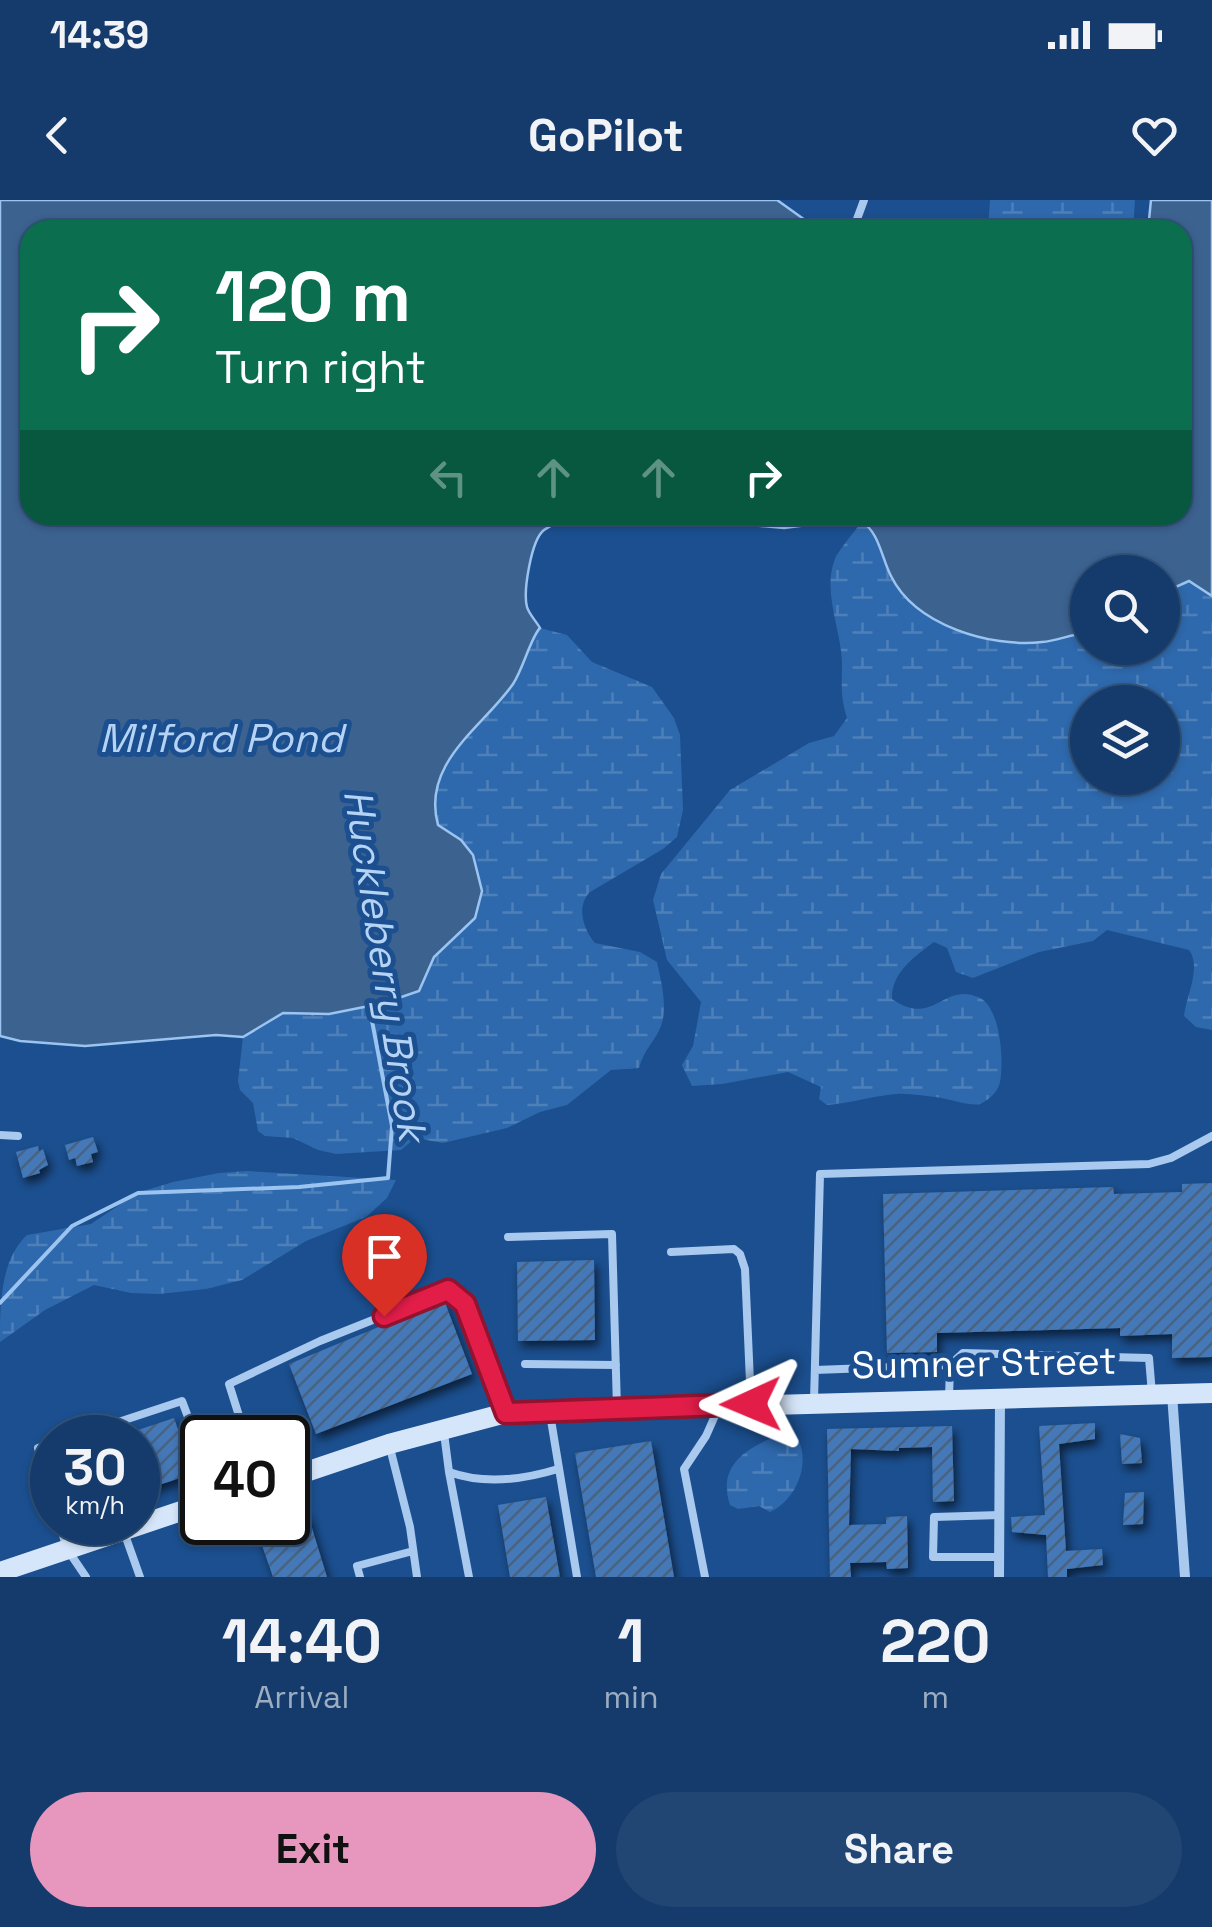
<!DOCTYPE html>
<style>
:root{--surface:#143b6b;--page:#214673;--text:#f1f3f6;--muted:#9dadc1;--line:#33557e;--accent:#e797bd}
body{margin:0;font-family:"Space Grotesk",sans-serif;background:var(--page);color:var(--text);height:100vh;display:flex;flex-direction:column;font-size:38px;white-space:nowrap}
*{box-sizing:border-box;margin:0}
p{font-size:32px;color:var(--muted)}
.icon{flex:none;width:55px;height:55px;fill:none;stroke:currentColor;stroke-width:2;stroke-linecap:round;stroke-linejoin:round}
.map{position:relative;height:1377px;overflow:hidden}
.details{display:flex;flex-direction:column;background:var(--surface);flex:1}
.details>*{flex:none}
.banner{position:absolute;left:20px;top:20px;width:1172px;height:305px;border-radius:30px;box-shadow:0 2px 8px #0004,0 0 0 2px var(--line);background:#0b6e4f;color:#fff;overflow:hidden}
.controls{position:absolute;left:1070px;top:355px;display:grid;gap:20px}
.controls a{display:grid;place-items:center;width:110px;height:110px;border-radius:50%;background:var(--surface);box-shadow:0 2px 8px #0004,0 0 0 2px var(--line);font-size:50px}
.speed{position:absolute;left:30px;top:1215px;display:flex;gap:20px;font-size:50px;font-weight:700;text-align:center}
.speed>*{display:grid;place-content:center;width:130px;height:130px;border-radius:50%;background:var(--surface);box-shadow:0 2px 8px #0004,0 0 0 2px var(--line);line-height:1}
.speed small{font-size:25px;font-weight:400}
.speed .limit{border:5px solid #111;border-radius:15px;background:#fff;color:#111}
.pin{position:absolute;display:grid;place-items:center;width:85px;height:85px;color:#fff;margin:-102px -42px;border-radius:50% 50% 50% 0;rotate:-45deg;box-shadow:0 0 10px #0007}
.pin .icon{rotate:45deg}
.me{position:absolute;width:110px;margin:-55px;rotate:269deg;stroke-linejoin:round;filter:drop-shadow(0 0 8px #0008)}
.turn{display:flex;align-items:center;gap:35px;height:210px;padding:0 30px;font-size:45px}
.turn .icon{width:130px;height:130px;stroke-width:2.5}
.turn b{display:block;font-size:70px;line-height:85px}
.lanes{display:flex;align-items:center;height:95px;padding:0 30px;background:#0003;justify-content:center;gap:50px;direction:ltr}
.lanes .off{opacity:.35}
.eta{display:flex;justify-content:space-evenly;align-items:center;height:170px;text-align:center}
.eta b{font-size:60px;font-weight:700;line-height:70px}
.primary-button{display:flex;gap:20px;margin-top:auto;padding:20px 30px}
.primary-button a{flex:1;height:115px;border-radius:60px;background:var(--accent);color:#111;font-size:40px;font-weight:700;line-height:115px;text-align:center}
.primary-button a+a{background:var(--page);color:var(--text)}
.status{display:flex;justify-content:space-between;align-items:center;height:70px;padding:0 50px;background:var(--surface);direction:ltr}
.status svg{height:28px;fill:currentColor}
header{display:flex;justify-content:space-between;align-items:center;height:130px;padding:0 30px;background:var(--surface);font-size:45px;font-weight:700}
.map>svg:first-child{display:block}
.wetland{fill:url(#wetland-marsh);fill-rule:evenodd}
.water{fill:#3c6290;stroke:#9cc4f0;stroke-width:2.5}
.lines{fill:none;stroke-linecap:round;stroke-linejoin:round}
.stream{stroke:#9cc4f0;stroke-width:4}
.building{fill:url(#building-hatch);filter:url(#shadow)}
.lane{stroke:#a9c9ee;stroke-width:8}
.street{stroke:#a9c9ee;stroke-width:10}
.secondary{stroke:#d6e6fa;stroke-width:20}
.route-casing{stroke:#92132f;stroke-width:25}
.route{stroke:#e11d48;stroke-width:18}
.labels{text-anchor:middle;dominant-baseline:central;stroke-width:10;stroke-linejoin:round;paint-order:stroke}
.street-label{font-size:38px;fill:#fff;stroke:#1b4f8f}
.water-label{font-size:40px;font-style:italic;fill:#b5d3f5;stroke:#1b4f8f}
</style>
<div class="status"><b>14:39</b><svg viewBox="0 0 49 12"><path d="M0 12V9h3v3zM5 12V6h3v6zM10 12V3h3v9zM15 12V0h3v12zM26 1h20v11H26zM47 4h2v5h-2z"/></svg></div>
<header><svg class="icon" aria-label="back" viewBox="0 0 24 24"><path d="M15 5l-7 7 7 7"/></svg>GoPilot<svg class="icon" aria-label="heart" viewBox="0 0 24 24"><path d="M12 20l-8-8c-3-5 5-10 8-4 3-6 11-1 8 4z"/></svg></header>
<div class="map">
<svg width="1212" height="1377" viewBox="0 0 1212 1377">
<defs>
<pattern id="wetland-marsh" width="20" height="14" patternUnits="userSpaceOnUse" patternTransform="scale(2.5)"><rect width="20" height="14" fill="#2e69ad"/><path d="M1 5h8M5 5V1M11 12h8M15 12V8" fill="none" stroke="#4d80b9"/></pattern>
<pattern id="building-hatch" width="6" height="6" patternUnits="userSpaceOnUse" patternTransform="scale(2.5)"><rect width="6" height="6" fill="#4478b7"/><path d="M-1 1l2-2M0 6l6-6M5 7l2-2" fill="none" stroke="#486282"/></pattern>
<filter id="shadow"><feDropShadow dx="3.5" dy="6" stdDeviation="5" flood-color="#0009"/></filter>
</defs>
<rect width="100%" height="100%" fill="#1b4f8f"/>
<!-- wetland -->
<path class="wetland" d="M990 0H1135L1133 30H988Z
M862 322 873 332 891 376 1044 442 1066 435 1087 433 1088 448H1162C1163 415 1155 395 1189 381L1212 396V830L1196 827 1184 816C1186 796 1202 767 1189 750L1107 730 1093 741 1039 752 973 778 956 772 947 748 934 742C914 757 891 773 892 799 933 828 943 782 978 797 1001 806 1004 861 1000 882 998 892 989 900 980 904 972 907 946 898 935 897 923 896 909 893 896 894 873 896 851 903 827 905L819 899 821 887 788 872 722 884 692 886 682 865 693 846 701 802 667 760 653 700 661 674 730 590 809 543 834 536 847 518C840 495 842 485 842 462 841 430 822 390 835 359 836 354 859 325 862 322ZM1088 502H1162V578H1088Z
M540 428 567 435 592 462 652 487 674 518 680 535 683 610 677 637 663 649 590 692C576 706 583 729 595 743L640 752 657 762C661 781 668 807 661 826 656 840 644 849 639 868L611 870 567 905 540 912 507 928 443 943 415 938 401 950 336 954 318 950 293 938 265 936 258 931 253 903 240 890 238 881 243 837 283 813 329 814 384 803 419 791 434 757 475 718 454 634 438 625C421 563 483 527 513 484 523 469 531 437 540 428Z
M247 971 396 980 387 998 366 1017 306 1041 242 1080 206 1089 159 1094 131 1093 94 1085 45 1110 0 1142C0 1106 0 1060 27 1035L91 1024 137 993 173 982 219 973Z
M784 1233 795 1234C813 1260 797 1300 770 1312L759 1306 738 1309 730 1305C716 1263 750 1246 784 1233Z"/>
<!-- water -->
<path class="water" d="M0 0H777L819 30H30V315H349C363 327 372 325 386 315H581C569 318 554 323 544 330 531 340 523 392 527 407 529 414 536 421 540 428 531 437 523 469 513 484 483 527 421 563 438 625L461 640 473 655 482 691 475 718 434 757 419 791 384 803 329 814 283 813 243 837 216 835 85 846 20 841 0 836Z
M1151 0H1212V396L1189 381 1171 389 1163 405 1162 372H1088L1087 433C1071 434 1057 441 1042 442 990 448 915 425 891 376 882 359 879 332 862 322L839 321 784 328 641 315H1182V30H1148Z"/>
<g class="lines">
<!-- stream -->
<path class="stream" d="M0 1103 72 1026 138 993 299 987 388 978 392 926 369 805"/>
</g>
<!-- building -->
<path class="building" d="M93 937 98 952 91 954 93 962 77 966 75 958 69 960 65 945Z
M38 946 39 951 43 949 48 965 39 970 40 973 23 978 16 952Z
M1212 983V1157L1172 1158V1134L1120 1136V1128L937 1133V1152L887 1153 883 994 1113 987 1114 994 1182 992V984Z
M594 1060 595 1140 518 1141 517 1062Z
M444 1100 472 1174 316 1234 289 1164Z
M174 1218 189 1261 194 1259 198 1272 138 1292V1230Z
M1095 1223V1239L1059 1244 1066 1351 1102 1349 1103 1365 1067 1369V1377H1048L1046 1335 1012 1332 1011 1317 1045 1315 1039 1226Z
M952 1226 954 1301 933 1302 932 1247 899 1248V1251L851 1249 849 1325 886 1324V1317L907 1316 908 1368 887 1369 886 1362 850 1363 851 1377H830L827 1229Z
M1120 1234 1140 1238 1142 1263 1122 1264Z
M651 1241 674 1377H596L575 1253Z
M1144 1292 1143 1324 1123 1325 1125 1293Z
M546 1297 560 1377H510L498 1305Z
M307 1312 327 1377H273L256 1328 273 1322H288V1319Z"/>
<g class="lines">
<!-- lane -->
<path class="lane" d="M853 30 864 0
M0 935 18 936
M508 1037 612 1034 617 1208
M671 1052 734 1049 740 1054 745 1069 751 1204
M525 1164 616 1165
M950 1165 963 1153 1149 1158 1152 1194
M815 1170 950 1165 949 1199
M814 1201 820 974 1149 964 1171 958 1212 936
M550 1214 577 1377
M444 1233 449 1272C485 1285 522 1280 558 1269
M70 1238 182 1201 202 1254
M246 1238 229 1184 320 1141 448 1090 465 1104 505 1210
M52 1243 38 1248 52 1300
M389 1244 410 1327 417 1377
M449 1272 469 1377
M59 1322 67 1349 86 1377
M124 1332 140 1377
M999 1357H933L934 1317 1000 1315
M360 1377 357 1366 413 1351
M705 1377 684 1269 706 1236 718 1209"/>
<!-- street -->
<path class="street" d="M1172 1194 1185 1377
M999 1377 1000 1198"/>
<!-- secondary -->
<path class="secondary" d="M288 1278 389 1244 510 1212 1212 1193
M0 1372 202 1304"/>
</g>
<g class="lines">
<!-- route casing -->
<g class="route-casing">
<path id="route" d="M384 1116 448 1090 465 1104 506 1213 751 1204"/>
</g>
<!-- route -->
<use href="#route" class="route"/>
</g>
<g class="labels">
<!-- street labels -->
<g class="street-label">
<text transform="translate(984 1163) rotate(-1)">Sumner Street</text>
</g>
<!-- water labels -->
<g class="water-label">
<text x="221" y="538">Milford Pond</text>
<text transform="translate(385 765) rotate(81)">Huckleberry Brook</text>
</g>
</g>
</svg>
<div class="controls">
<a><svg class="icon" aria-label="search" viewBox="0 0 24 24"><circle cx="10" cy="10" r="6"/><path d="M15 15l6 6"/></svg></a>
<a><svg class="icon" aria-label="layers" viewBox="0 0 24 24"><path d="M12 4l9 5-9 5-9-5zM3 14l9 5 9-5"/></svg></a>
</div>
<div class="speed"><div>30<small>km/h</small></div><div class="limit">40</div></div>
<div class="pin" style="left:384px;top:1116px;background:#d93025"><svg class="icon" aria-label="arrive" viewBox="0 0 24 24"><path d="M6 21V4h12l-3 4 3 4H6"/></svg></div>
<svg class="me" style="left:751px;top:1204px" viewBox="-20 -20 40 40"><path d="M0-17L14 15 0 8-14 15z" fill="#e11d48" stroke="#fff" stroke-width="4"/></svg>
<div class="banner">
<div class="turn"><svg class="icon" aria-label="right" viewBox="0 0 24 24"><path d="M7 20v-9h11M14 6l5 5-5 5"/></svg><div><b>120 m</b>Turn right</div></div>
<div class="lanes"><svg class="icon off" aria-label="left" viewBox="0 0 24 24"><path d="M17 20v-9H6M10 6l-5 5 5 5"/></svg><svg class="icon off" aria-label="ahead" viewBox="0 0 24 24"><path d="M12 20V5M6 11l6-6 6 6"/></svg><svg class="icon off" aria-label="ahead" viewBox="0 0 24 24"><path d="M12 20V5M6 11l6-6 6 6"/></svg><svg class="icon" aria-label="right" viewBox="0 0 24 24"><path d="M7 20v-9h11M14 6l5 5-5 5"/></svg></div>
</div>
</div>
<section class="details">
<div class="eta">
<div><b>14:40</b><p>Arrival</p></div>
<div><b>1</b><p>min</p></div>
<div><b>220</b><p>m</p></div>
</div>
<div class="primary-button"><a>Exit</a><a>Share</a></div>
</section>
